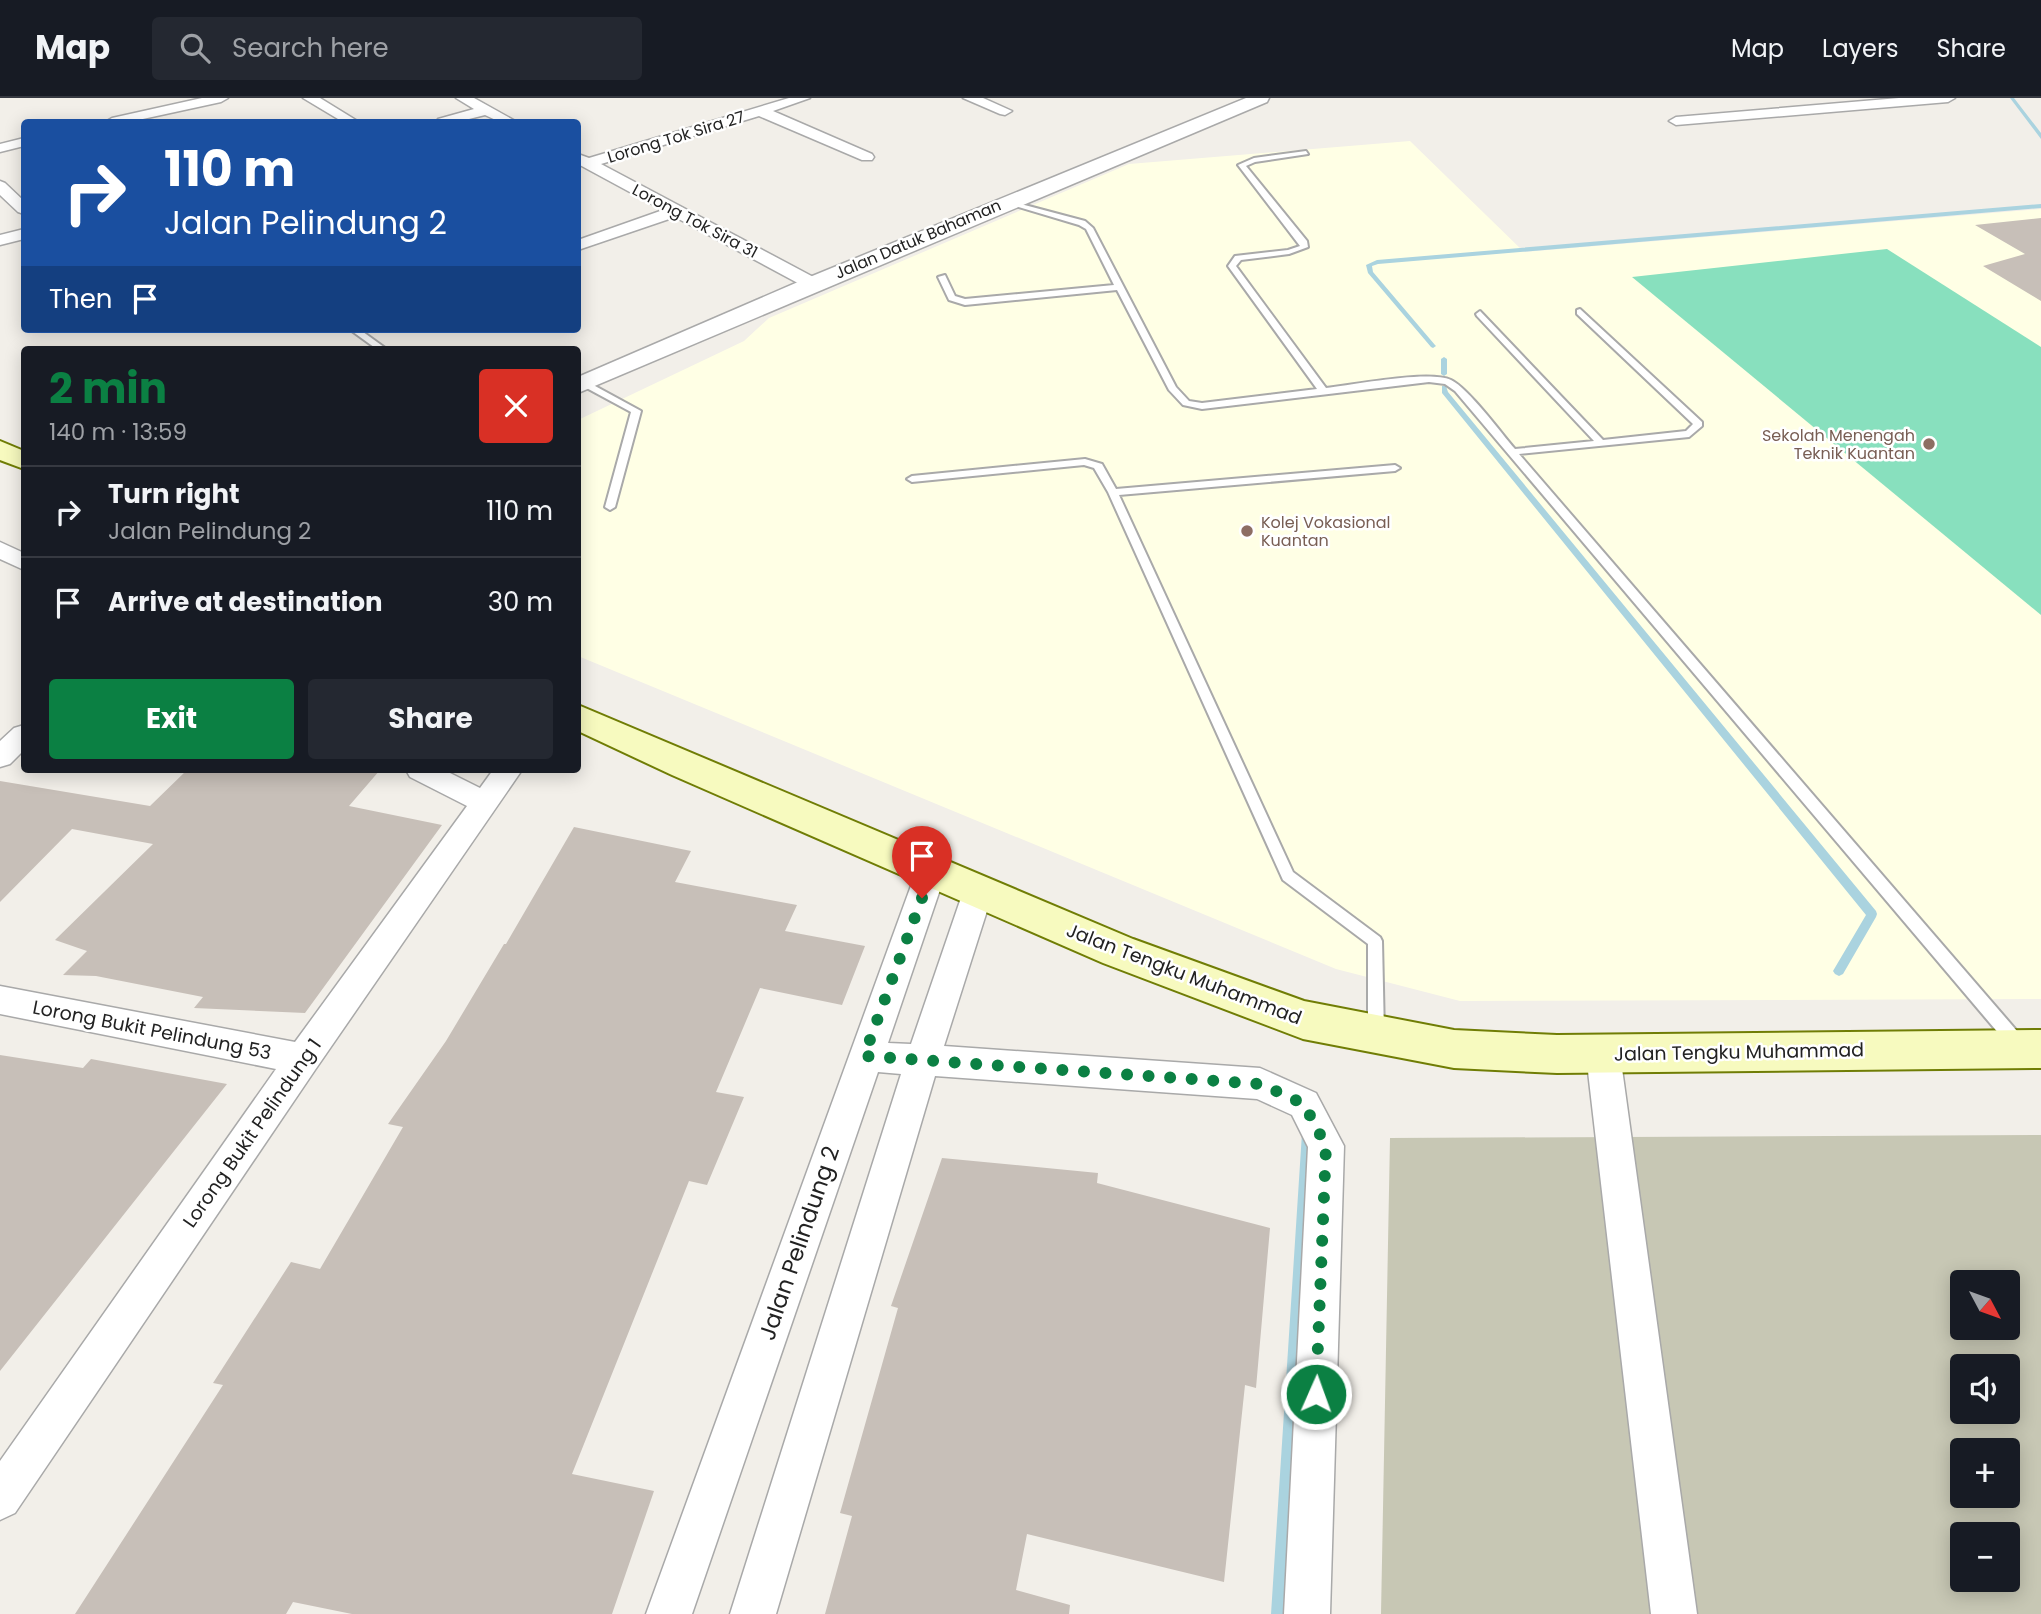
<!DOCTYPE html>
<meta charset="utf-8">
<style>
:root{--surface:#171b24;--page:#242831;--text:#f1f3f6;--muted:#9ea1a6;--line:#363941;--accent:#0b8043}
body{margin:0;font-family:Poppins,sans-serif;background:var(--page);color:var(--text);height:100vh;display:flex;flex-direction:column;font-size:26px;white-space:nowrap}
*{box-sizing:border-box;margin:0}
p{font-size:23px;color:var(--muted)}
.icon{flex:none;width:38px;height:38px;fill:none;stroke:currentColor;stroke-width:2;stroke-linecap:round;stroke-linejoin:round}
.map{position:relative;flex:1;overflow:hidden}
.drawer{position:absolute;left:21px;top:248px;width:560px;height:427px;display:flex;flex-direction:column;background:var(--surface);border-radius:7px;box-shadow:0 4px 18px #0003}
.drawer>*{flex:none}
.banner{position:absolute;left:21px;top:21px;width:560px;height:214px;border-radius:7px;box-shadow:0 4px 18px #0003;background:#1a4fa0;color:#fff;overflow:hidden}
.needle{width:46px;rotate:131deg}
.controls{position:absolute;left:1950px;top:1172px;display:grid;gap:14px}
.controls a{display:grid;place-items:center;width:70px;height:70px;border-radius:7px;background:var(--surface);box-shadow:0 4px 18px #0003;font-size:35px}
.pin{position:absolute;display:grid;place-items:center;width:60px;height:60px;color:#fff;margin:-72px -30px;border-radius:50% 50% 50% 0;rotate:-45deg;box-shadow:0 0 7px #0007}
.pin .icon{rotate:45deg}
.me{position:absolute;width:77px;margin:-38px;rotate:2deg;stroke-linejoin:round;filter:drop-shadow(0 0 5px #0008)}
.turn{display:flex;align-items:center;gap:24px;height:147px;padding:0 28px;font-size:32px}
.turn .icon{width:91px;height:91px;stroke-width:2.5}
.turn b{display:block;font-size:49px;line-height:60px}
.then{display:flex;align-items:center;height:66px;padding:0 28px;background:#0003;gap:14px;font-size:26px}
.round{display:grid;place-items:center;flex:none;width:74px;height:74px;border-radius:7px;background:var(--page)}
.head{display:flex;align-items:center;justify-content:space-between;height:119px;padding:0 28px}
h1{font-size:42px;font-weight:700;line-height:52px;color:var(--accent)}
.primary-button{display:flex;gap:14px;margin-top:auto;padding:14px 28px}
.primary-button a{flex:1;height:80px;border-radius:7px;background:var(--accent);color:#fff;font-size:28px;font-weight:700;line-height:80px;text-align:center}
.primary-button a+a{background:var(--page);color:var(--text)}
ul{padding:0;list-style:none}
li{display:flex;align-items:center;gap:21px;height:91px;padding:0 28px;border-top:2px solid var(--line)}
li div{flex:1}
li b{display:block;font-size:26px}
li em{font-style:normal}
header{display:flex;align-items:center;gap:42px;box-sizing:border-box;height:98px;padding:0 35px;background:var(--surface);border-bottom:2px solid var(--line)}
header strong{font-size:33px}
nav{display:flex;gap:38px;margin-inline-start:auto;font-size:24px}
.search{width:490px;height:63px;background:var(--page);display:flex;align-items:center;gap:18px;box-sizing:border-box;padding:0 24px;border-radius:7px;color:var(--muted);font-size:26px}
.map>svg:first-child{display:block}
.education{fill:#ffffe5}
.construction{fill:#c7c7b4;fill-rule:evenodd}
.pitch{fill:#88e0be}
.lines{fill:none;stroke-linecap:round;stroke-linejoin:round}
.stream{fill:#aad3df;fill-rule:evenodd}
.building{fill:#c7bfb8}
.service-casing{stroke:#a9a9a9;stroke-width:4}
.minor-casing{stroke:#a9a9a9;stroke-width:3}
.tertiary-casing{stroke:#a9a9a9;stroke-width:3}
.secondary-casing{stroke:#707d05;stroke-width:4}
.service{fill:#fff;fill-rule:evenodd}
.minor{fill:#fff;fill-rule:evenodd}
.tertiary{fill:#fff;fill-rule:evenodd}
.secondary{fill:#f7fabf;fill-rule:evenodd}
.route{stroke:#0b8043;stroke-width:12;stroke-dasharray:0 21.6}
.education-dot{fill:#8d6e63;stroke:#fff;stroke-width:2.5}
.labels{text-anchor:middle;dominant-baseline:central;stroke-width:5;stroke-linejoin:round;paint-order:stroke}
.far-street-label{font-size:16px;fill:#222;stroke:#fff}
.far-education-label{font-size:16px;fill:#785e54;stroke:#fff;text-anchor:end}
.street-label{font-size:19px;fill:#222;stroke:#fff}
.near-street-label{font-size:23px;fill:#222;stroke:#fff}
</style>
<header>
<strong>Map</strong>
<div class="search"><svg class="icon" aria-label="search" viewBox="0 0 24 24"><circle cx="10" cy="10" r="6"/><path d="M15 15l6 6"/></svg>Search here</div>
<nav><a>Map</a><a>Layers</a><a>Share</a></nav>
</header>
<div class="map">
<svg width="2041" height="1516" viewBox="0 0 2041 1516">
<rect width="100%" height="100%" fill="#f2efe9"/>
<!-- education -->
<path class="education" d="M1410 43 1524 154 2041 111V901L1460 903 1336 871 578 558V322L744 243 769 220 1129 66Z"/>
<!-- construction -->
<path class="construction" d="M2041 1037V1516H1381L1390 1040ZM1962 1185H2007V1230H1962ZM1962 1269H2007V1314H1962ZM1962 1353H2007V1398H1962ZM1962 1437H2007V1482H1962Z"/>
<!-- pitch -->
<path class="pitch" d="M1887 151 2041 249V517L1632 179Z"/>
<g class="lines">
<!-- stream -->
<path class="stream" d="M2010 0H2014L2041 35V41Z
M2041 106V110L1378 166 1372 168 1373 174 1435 247 1436 248 1433 250 1431 249 1368 175 1366 167 1377 162Z
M1444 259 1447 261V276L1444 278 1441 276V261Z
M1442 288H1446L1448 294 1876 813 1877 816 1876 819 1843 876 1839 878 1835 876 1833 873 1866 817 1442 295Z
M1308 1029 1312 1031 1314 1035 1287 1516H1271L1302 1035 1304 1031Z"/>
</g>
<!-- building -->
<path class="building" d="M2041 120V203L1983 168 2025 156 1975 127Z
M187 672H380L349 708 442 727 305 915 194 910 203 899 96 878 63 877 87 853 55 842 153 746 72 731 0 804V683L150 708Z
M574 729 691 753 675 784 797 807 785 833 865 848 842 907 760 890 716 994 744 999 707 1087 689 1083 572 1376 654 1393 612 1516H352L293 1504 286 1516H75L223 1287 213 1285 291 1164 320 1171 403 1029 388 1026 446 943 504 846H506Z
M0 957 83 970 91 961 227 986 0 1273Z
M942 1060 1098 1075 1097 1085 1270 1130 1256 1290 1245 1287 1224 1484 1027 1436 1016 1492 1070 1507 1069 1516H825L852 1418 840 1415 898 1210 891 1208Z"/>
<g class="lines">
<!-- service casing -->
<g class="service-casing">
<path id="service" d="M1306 53 1308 56 1255 64 1246 68 1307 143 1308 149 1289 156 1241 162 1236 168 1326 290C1354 287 1428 272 1451 282 1468 290 1501 335 1515 351L1594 343 1477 218 1476 216 1480 213 1603 342 1686 333 1693 326 1577 216V212L1580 211 1702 324V328L1689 339 1519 356 2023 940 2025 945 2023 950 2017 952 2011 950 1455 293 1445 286 1429 284 1202 311 1183 307 1169 292 1117 192 965 207 949 202 938 179 945 177 955 198 965 201 1114 187 1086 131 1079 127 1002 104 1006 102 1085 123 1093 130 1176 289 1189 303 1202 305 1317 291 1228 168 1235 158 1288 152 1300 148 1238 67 1254 60Z
M349 231H359L388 252H378Z
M584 282 641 313 615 409 610 412 605 409 631 314 581 287V283Z
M1085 361 1102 366 1116 391 1395 367 1400 370 1395 373 1119 397 1293 774 1380 839 1382 843 1384 936 1382 941 1376 943 1370 941 1368 936V846L1283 782 1108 394 1094 370 1084 367 912 384 907 381 912 378Z"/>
</g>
<!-- minor casing -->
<g class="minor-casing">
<path id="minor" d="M202 0H228L221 4 129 24H105L112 20Z
M303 0H320L359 24H343Z
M456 0H474L517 24H500L485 17 457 24H436L438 21 474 11Z
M789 0H810L773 13 872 56 874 59 872 62H862L759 18 601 66 819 182 822 186 819 190H807L675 119 578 152V142L663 112 578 66V56L589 60Z
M963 0H983L1012 13 1005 17 1000 16Z
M1899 0H1955L1948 4 1676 27 1669 23 1676 19Z
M24 40V48L0 54V46Z
M0 83 5 85 24 103V116L18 114 0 97Z
M24 131V141L0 147V137Z
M0 444 24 455V472L0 461Z
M24 627V652L10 666 0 669V643L14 630Z
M406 672H444L480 690 493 672H522L315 972 15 1415 0 1422V1363L276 971 0 916V888L295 944 467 708 410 679Z
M931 762 942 766 946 774 888 945 911 946 963 794 967 785 978 782 989 785 993 794 944 948 1260 970 1316 995 1344 1048 1330 1516H1284L1308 1049 1292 1017 1257 1001 935 978 776 1516H730L901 976 878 974 692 1516H646L916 774 920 766Z
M1603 941 1615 945 1620 956 1697 1516H1651L1586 956 1591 945Z"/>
</g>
<!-- tertiary casing -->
<g class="tertiary-casing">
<path id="tertiary" d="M1246 0H1269L1267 4 578 295V279L805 181Z"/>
</g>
<!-- secondary casing -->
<g class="secondary-casing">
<path id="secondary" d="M0 343 24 353V371L0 362Z
M578 607 1133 841 1304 903 1454 932 1557 937 2041 932V970L1557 975 1454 970 1303 941 1103 865 672 677 578 633Z"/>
</g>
<!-- service -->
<use href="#service" class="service"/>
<!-- minor -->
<use href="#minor" class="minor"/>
<!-- tertiary -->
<use href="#tertiary" class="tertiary"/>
<!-- secondary -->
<use href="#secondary" class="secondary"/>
</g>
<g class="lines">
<!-- route -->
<path class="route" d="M922 800 864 958 1261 986 1304 1006 1326 1048 1316 1296"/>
</g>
<!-- markers -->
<g class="education-dot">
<circle cx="1929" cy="346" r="7"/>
<circle cx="1247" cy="433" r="7"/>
</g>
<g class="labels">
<!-- far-street labels -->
<g class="far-street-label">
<text transform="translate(676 39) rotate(-17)">Lorong Tok Sira 27</text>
<text transform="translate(695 123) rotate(28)">Lorong Tok Sira 31</text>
<text transform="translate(918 141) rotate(-23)">Jalan Datuk Bahaman</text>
</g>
<!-- far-education labels -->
<g class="far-education-label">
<text x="1915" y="337">Sekolah Menengah<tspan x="1915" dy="18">Teknik Kuantan</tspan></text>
<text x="1261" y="424" text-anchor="start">Kolej Vokasional<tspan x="1261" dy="18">Kuantan</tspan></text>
</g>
<!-- street labels -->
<g class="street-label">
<text transform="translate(1184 876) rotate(21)">Jalan Tengku Muhammad</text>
<text transform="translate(152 932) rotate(11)">Lorong Bukit Pelindung 53</text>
<text transform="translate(1739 954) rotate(-1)">Jalan Tengku Muhammad</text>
<text transform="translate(252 1035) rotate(-55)">Lorong Bukit Pelindung 1</text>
</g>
<!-- near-street labels -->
<g class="near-street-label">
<text transform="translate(799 1145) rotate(-71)">Jalan Pelindung 2</text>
</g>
</g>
</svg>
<div class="controls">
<a><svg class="needle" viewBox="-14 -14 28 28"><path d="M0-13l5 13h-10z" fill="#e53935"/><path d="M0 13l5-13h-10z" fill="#9ea1a6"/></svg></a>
<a><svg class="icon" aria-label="sound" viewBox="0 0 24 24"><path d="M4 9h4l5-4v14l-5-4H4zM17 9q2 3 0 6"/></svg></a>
<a>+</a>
<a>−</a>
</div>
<div class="pin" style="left:922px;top:800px;background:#d93025"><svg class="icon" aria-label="arrive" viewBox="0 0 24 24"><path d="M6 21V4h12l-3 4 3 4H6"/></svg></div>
<svg class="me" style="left:1316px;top:1296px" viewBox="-20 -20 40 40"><circle r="17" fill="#0b8043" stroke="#fff" stroke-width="3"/><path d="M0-11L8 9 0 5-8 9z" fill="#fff"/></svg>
<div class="banner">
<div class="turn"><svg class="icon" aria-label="right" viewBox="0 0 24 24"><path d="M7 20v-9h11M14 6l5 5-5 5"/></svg><div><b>110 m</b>Jalan Pelindung 2</div></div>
<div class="then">Then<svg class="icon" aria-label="arrive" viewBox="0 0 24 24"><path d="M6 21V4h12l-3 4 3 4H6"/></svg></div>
</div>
<section class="drawer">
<div class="head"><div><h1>2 min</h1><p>140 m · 13:59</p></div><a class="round" style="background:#d93025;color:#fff"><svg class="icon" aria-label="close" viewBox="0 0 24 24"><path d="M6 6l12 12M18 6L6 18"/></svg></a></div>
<ul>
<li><svg class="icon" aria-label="right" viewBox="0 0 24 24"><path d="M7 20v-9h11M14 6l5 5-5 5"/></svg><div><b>Turn right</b><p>Jalan Pelindung 2</p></div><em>110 m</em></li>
<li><svg class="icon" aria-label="arrive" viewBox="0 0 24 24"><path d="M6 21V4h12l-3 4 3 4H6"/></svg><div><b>Arrive at destination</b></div><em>30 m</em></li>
</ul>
<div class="primary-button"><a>Exit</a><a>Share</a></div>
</section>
</div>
